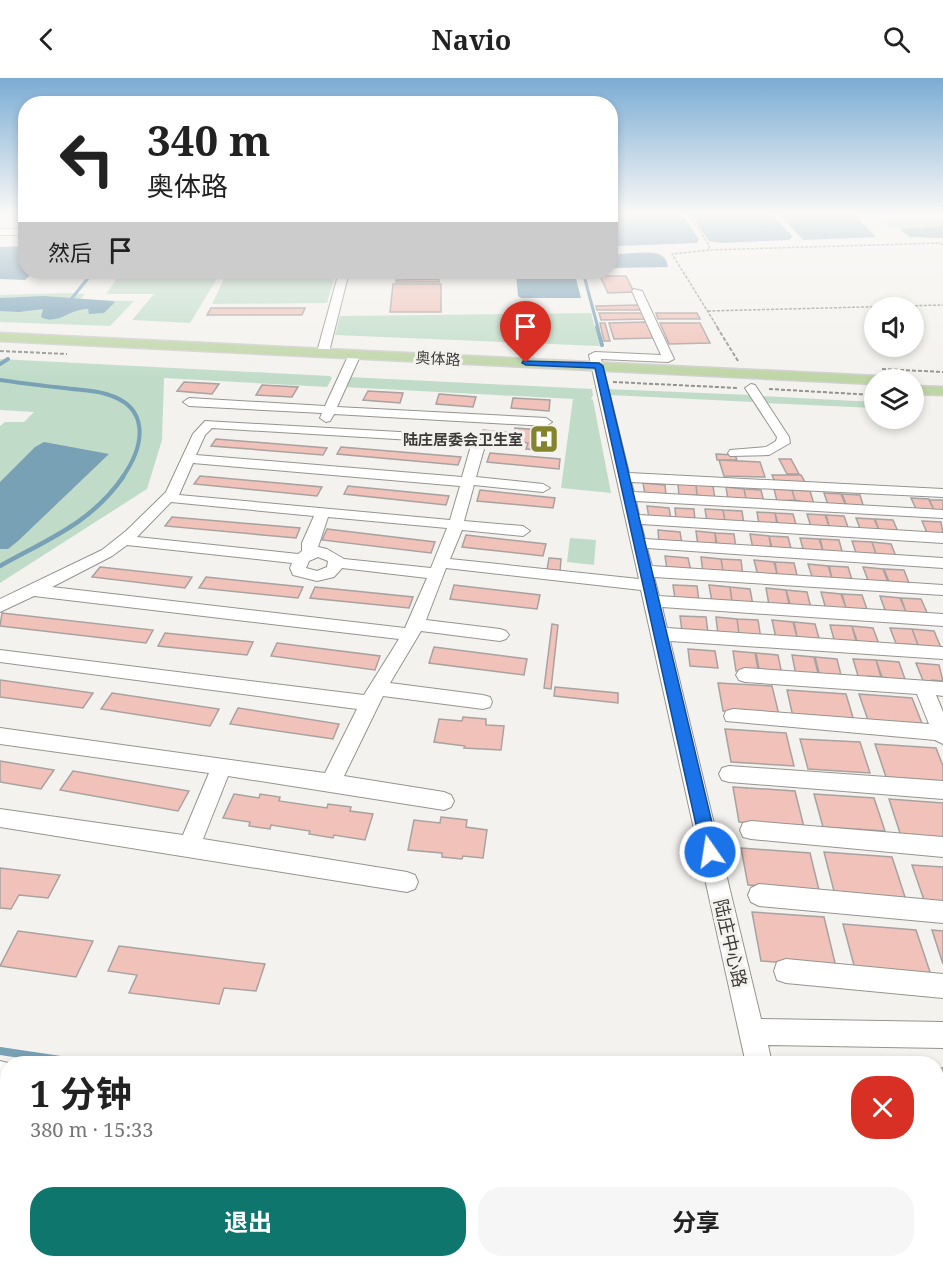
<!DOCTYPE html>
<html lang="zh">
<meta charset="utf-8">
<style>
:root{--surface:#fff;--page:#f6f6f6;--text:#222;--muted:#767676;--accent:#0f766e}
body{margin:0;font-family:"Noto Serif","Noto Sans SC",serif;background:var(--page);color:var(--text);height:100vh;display:flex;flex-direction:column;font-size:22px;white-space:nowrap}
*{box-sizing:border-box;margin:0}
p{font-size:20px;color:var(--muted)}
.icon{flex:none;width:33px;height:33px;fill:none;stroke:currentColor;stroke-width:2;stroke-linecap:round;stroke-linejoin:round}
.map{position:relative;flex:1;overflow:hidden}
.side{position:absolute;left:0px;top:978px;width:944px;height:212px;display:flex;flex-direction:column;background:var(--surface);border-radius:24px 24px 0 0;box-shadow:0 3px 9px #0003}
.side>*{flex:none}
.banner{position:absolute;left:18px;top:18px;width:600px;height:183px;border-radius:24px;box-shadow:0 3px 9px #0003;background:#fff;color:var(--text);overflow:hidden}
.controls{position:absolute;left:864px;top:219px;display:grid;gap:12px}
.controls a{display:grid;place-items:center;width:60px;height:60px;border-radius:50%;background:var(--surface);box-shadow:0 3px 9px #0003;font-size:30px}
.pin{position:absolute;display:grid;place-items:center;width:51px;height:51px;color:#fff;margin:-62px -26px;border-radius:50% 50% 50% 0;rotate:-45deg;box-shadow:0 0 6px #0007}
.pin .icon{rotate:45deg}
.me{position:absolute;width:66px;margin:-33px;rotate:347deg;stroke-linejoin:round;filter:drop-shadow(0 0 4px #0008)}
.turn{display:flex;align-items:center;gap:21px;height:126px;padding:0 30px;font-size:27px}
.turn .icon{width:78px;height:78px;stroke-width:2.5}
.turn b{display:block;font-size:42px;line-height:51px}
.then{display:flex;align-items:center;height:57px;padding:0 30px;background:#0003;gap:12px;font-size:22px}
.round{display:grid;place-items:center;flex:none;width:63px;height:63px;border-radius:24px;background:var(--page)}
.overview{display:flex;align-items:center;justify-content:space-between;height:102px;padding:0 30px}
h1{font-size:36px;font-weight:700;line-height:45px}
.primary-button{display:flex;gap:12px;margin-top:auto;padding:12px 30px}
.primary-button a{flex:1;height:69px;border-radius:24px;background:var(--accent);color:#fff;font-size:24px;font-weight:700;line-height:69px;text-align:center}
.primary-button a+a{background:var(--page);color:var(--text)}
header{display:flex;justify-content:space-between;align-items:center;height:78px;padding:0 30px;background:var(--surface);font-size:27px;font-weight:700}
.map>svg:first-child{display:block}
.green{fill:#c0dcc8}
.water{fill:#78a1b6}
.lines{fill:none;stroke-linecap:round;stroke-linejoin:round}
.stream-far3{stroke:#78a1b6;stroke-width:3}
.stream-far2{stroke:#78a1b6;stroke-width:4}
.stream-far1{stroke:#78a1b6;stroke-width:4.5}
.stream{stroke:#78a1b6;stroke-width:8}
.building{fill:#f0c2b9;stroke:#a8a2a1;stroke-width:1.5}
.minor-casing{stroke:#969490;stroke-width:2}
.major-casing{stroke:#d0d0cf;stroke-width:3}
.path-far1{stroke:#93928f;stroke-width:1.5;stroke-dasharray:3 1.5;stroke-linecap:butt}
.path{stroke:#93928f;stroke-width:2;stroke-dasharray:4 2;stroke-linecap:butt}
.minor{fill:#fff;fill-rule:evenodd}
.major{fill:#bed5a6;fill-rule:evenodd}
.route{fill:#1a73e8;stroke:#114b97;stroke-width:1.5}
.labels{text-anchor:middle;dominant-baseline:central;stroke-width:6;stroke-linejoin:round;paint-order:stroke}
.far-street-label{font-size:15px;fill:#3c3b39;stroke:#f4f2ee}
.far-poi-label{font-size:15px;font-weight:bold;fill:#3c3b39;stroke:#f4f2ee;text-anchor:end}
.street-label{font-size:18px;fill:#3c3b39;stroke:#f4f2ee}
</style>
<header><svg class="icon" aria-label="back" viewBox="0 0 24 24"><path d="M15 5l-7 7 7 7"/></svg>Navio<svg class="icon" aria-label="search" viewBox="0 0 24 24"><circle cx="10" cy="10" r="6"/><path d="M15 15l6 6"/></svg></header>
<div class="map">
<svg width="943" height="1189" viewBox="0 0 943 1189">
<rect width="100%" height="100%" fill="#f4f2ee"/>
<!-- green -->
<path class="green" d="M881 141H943V148L891 151Z
M335 198 327 225 212 226 225 199Z
M118 199H218L190 245 132 242 154 216H106Z
M65 215 85 216 80 222 134 223 110 248 0 244V217Z
M591 235 600 268 335 257 340 238Z
M0 281 330 298 332 300 327 309 164 300 162 362 147 411 0 505V348L5 344H24L34 334 0 332Z
M348 299 592 311 593 317 591 321 593 322 611 415 561 410 573 321 343 309Z
M607 311 750 317 754 324 609 317Z
M762 318 874 324V330L765 325Z
M570 460 596 462 594 487 567 484Z"/>
<!-- water -->
<path class="water" d="M611 134H680L699 161 697 165 619 168 611 166Z
M689 134H770L793 159 788 162 721 165 709 163Z
M777 134H852L876 159 803 162Z
M943 148V160L910 159 899 151Z
M25 168 26 194H34L25 202 0 201V169Z
M631 175C647 175 665 170 668 189L611 190V177Z
M523 195 575 197 581 220H521L518 218 516 196Z
M44 218 112 223 115 224 104 235 89 236 88 231C70 230 58 248 41 239L43 231 19 234 0 233V220Z
M44 364 109 376 18 463 8 471H0V404L35 369Z"/>
<g class="lines">
<!-- stream-far3 -->
<path class="stream-far3" d="M583 194 598 250
M68 225 93 194"/>
<!-- stream-far2 -->
<path class="stream-far2" d="M597 249 602 267
M0 286 8 281
M0 302C21 305 43 308 64 310 78 312 93 312 106 316 152 329 144 369 122 400"/>
<!-- stream-far1 -->
<path class="stream-far1" d="M0 488C48 461 90 446 123 399"/>
<!-- stream -->
<path class="stream" d="M0 973 87 986"/>
</g>
<!-- building -->
<path class="building" d="M600 198H626L634 214 608 215Z
M439 201V204H396V202Z
M393 206H441V234H390Z
M640 227 642 232H597L596 228Z
M211 230H305L302 237H207Z
M599 235H639L645 237 647 241 601 242Z
M656 235H697L700 241H658Z
M647 244 653 260 614 261 609 245Z
M600 245H605L610 263H604Z
M660 245H700L710 265 669 266Z
M184 304 219 306 212 316 177 313Z
M262 307 298 309 292 319 256 317Z
M368 313 403 315 400 325 363 322Z
M439 316 476 319 473 329 436 326Z
M513 320 550 322 549 333 511 330Z
M515 350 557 353 554 373 526 371 528 365 480 361 483 352 514 355Z
M216 361 327 370 323 377 211 368Z
M341 369 461 379 458 387 337 376Z
M490 375 560 381 559 391 487 384Z
M716 376 735 377 737 382H717Z
M779 381H791L799 396H787Z
M719 382 760 384 765 399 724 398Z
M772 397H801L805 404H775Z
M200 398 322 409 317 418 194 406Z
M643 405 665 407 666 417 645 416Z
M678 406 696 407 697 417 679 418Z
M696 407 713 408 715 421 697 417Z
M348 408 449 418 446 427 344 416Z
M726 409 744 411 746 421 728 422Z
M744 411 761 412 764 424 746 421Z
M774 411 792 412 795 422 777 423Z
M480 412 555 420 553 430 477 423Z
M792 412 810 413 814 426 795 422Z
M824 415 841 416 845 426 828 427Z
M842 416 860 417 864 430 846 426Z
M911 420 929 421 934 432 917 433Z
M929 422H943V433L934 432Z
M647 428 669 430 671 441 649 440Z
M675 430 694 431 695 443 676 442Z
M705 431 723 432 725 443 707 444Z
M723 432 742 433 744 447 725 443Z
M757 434 775 435 777 446 759 447Z
M775 435 793 436 797 450 778 446Z
M807 436 825 437 829 448 811 449Z
M826 437 844 438 849 452 829 448Z
M172 439 300 450 296 460 165 448Z
M856 440 874 441 879 452 861 453Z
M875 441 893 442 899 456 879 452Z
M922 443 941 444 943 456 928 457Z
M327 451 435 464 431 475 322 462Z
M658 452 680 454 682 466 659 465Z
M696 453 715 455 716 466 698 468Z
M715 455 734 456 736 471 717 467Z
M750 456 769 458 771 470 753 471Z
M466 457 546 466 543 478 462 469Z
M769 458 788 459 792 474 772 470Z
M800 460 819 461 823 473 804 474Z
M820 461 839 462 843 477 823 473Z
M852 463 872 464 876 476 857 478Z
M872 464 891 466 897 481 876 476Z
M665 478 688 480 691 493 667 491Z
M701 479 721 481 723 493 703 495Z
M549 480 561 481 560 494 547 492Z
M721 481 741 482 743 498 723 493Z
M754 482 774 484 777 496 758 498Z
M775 484 794 485 798 501 777 496Z
M808 486 828 488 832 500 813 502Z
M829 488 848 489 853 505 832 500Z
M100 489 192 499 185 510 92 499Z
M863 489 883 491 888 504 869 505Z
M884 491 904 492 910 508 889 504Z
M206 499 303 509 298 520 199 510Z
M454 507 540 517 537 531 450 521Z
M673 507 697 508 699 523 675 521Z
M709 507 730 509 732 523 712 524Z
M315 509 413 519 409 530 310 520Z
M730 509 750 511 753 527 732 523Z
M766 510 786 512 789 526 769 527Z
M786 512 807 514 811 530 790 526Z
M821 514 841 516 846 530 826 531Z
M842 516 862 517 868 534 846 530Z
M880 518 900 520 906 534 886 535Z
M901 520 921 521 929 539 906 534Z
M2 535 153 552 146 565 0 548Z
M680 538 706 539 708 555 682 553Z
M716 539 737 541 739 556 718 557Z
M737 541 758 542 761 561 739 556Z
M772 542 793 544 797 559 776 560Z
M794 544 815 546 820 564 797 559Z
M552 546 558 547 551 611 544 610Z
M830 547 852 548 856 563 835 565Z
M852 548 873 550 880 569 857 563Z
M890 550 912 551 918 567 905 566 907 569 897 568Z
M912 551 934 553 942 572 918 567Z
M165 555 253 564 247 577 158 568Z
M277 565 380 578 375 592 271 578Z
M434 569 527 581 524 597 429 585Z
M688 571 715 573 718 590 690 588Z
M733 573 755 575 758 591 736 593Z
M756 575 778 577 782 597 759 591Z
M792 577 814 579 818 595 796 597Z
M815 579 837 581 842 601 819 595Z
M853 581 876 582 881 599 868 598 869 601H859Z
M876 582 899 584 906 604 882 599Z
M916 585 939 587 943 603 932 602 934 606 924 605Z
M0 602 93 615 83 630 0 619Z
M718 605 772 608 779 637 723 633Z
M555 609 618 615V625L554 618Z
M787 612 846 616 854 643 793 639Z
M112 615 219 631 210 648 101 631Z
M859 616 912 620 923 648 869 645Z
M238 630 339 646 333 661 230 646Z
M463 639 486 641V647L504 648 501 672 464 670 465 668 434 664 439 641 462 643Z
M725 651 786 655 794 688 731 684Z
M800 661 860 664 870 695 808 691Z
M875 666 936 670 943 688V703L886 699Z
M0 683 54 692 41 711 0 704Z
M73 693 189 713 178 733 60 712Z
M733 709 795 713 804 749 739 744Z
M234 716 259 720 260 716 280 719 279 723 327 730 328 726 351 729 350 733 373 736 365 762 334 757 333 760 309 756 310 753 271 747 270 751 249 748 250 744 223 740Z
M814 716 874 720 885 753 823 749Z
M889 721 943 725V761L901 758Z
M441 739 467 742 466 749 487 752 483 780 463 778 462 781 442 779V775L408 772 414 742 440 745Z
M741 770 810 775 819 812 748 807Z
M824 774 892 779 906 822 835 817Z
M912 787 943 789V824L924 822Z
M0 790 60 797 48 820 19 817 11 831 0 830Z
M752 834 824 839 836 889 761 883Z
M843 846 916 852 931 897 855 891Z
M932 852 943 853V886Z
M18 853 93 863 76 899 0 888Z
M119 868 265 886 256 913 224 910 219 926 129 915 137 897 108 893Z
M936 990H943V1035H936Z"/>
<g class="lines">
<!-- minor casing -->
<g class="minor-casing">
<path id="minor" d="M0 151H26V157H0Z
M339 194H349L329 274 323 277 317 274Z
M634 211 642 213 674 281 668 284 601 281 629 395 943 411V419L631 404 634 414 943 432V440L636 423 639 437 943 455V465L641 446 645 461 943 480V490L647 470 652 488 943 507V517L654 499 659 518 943 536V548L662 529 667 550 943 569V581L670 563 761 941 943 944V970L768 967 772 986H746L641 512 446 490 426 542 500 551 506 553 509 557 506 561 500 563 421 553 390 605 483 617 490 619 492 624 490 629 483 631 383 618 344 698 444 714 451 717 454 723 451 729 444 732 228 698 203 761 407 794 415 797 418 804 415 811 407 814 0 749V731L183 757 209 695 0 666V650L325 695 357 631 0 584V572L364 617 399 561 34 518 0 534V521L102 472 126 453 166 414 193 356 205 343 470 358 478 362 484 371 476 399 543 406 550 410 543 414 474 407 464 443 523 448 530 453 523 458 462 452 450 481 639 501 589 277 595 274 661 277 632 213ZM212 350 462 365 470 371 462 399 196 377 205 357ZM193 385 460 408 450 442 179 417ZM171 424 314 438 302 465V473L298 476 137 459ZM328 439 447 450 431 490 344 481 327 471 318 469ZM127 467 292 485 290 490 293 497 317 503 334 499 342 490 427 500 405 550 52 509 112 478ZM318 479 328 483 327 489 317 493 306 490 309 483Z
M355 273 361 276 337 329 546 340 552 344 546 348 334 336 330 343 326 344 320 340 322 335 189 328 183 324 189 320 325 328 349 276Z
M751 306 755 307 789 359 790 365 769 377 730 378 728 375 730 372 766 369 776 363 777 359 745 310Z
M745 590 943 604V618L936 617 943 634V666L935 662 726 643 724 638 726 633 733 631 929 646 917 616 745 604 739 602 736 597 739 592Z
M729 688 943 703V721L729 704 722 702 719 696 722 690Z
M751 743 943 759V779L751 761 743 759 740 752 743 745Z
M759 806 943 823V845L759 828 751 824 748 817 751 810Z
M786 881 943 896V920L786 905 777 902 774 893 777 884Z
M0 983 12 986H8V1010L0 1009Z
M8 1077V1124L0 1128V1080Z
M936 1148 943 1149V1179L936 1178Z
M219 1182H249L248 1189H218Z
M789 1182H819L821 1189H791Z"/>
</g>
<!-- major casing -->
<g class="major-casing">
<path id="major" d="M0 255 877 298 884 302H874V306L0 263Z
M914 308 943 309V317L914 316Z"/>
</g>
<!-- path-far1 -->
<path class="path-far1" d="M687 134 709 167V172
M708 233 943 227
M718 250 672 176 709 172 940 165 943 168"/>
<!-- path -->
<path class="path" d="M717 249 738 283
M0 273 67 276
M882 291 943 294
M613 304 738 310
M769 311 874 317"/>
<!-- minor -->
<use href="#minor" class="minor"/>
<!-- major -->
<use href="#major" class="major"/>
</g>
<!-- sky -->
<linearGradient id="sky" x2="0" y2="1"><stop stop-color="#7bacd4"/><stop offset="0.45" stop-color="#faf9f7"/><stop offset="1" stop-color="#faf9f7" stop-opacity="0"/></linearGradient>
<rect width="943" height="301" fill="url(#sky)"/>
<!-- route -->
<path class="route" d="M523 283 599 285 603 288 719 774 716 779 710 781 704 779 702 774 595 290 526 287 522 285Z"/>
<!-- icons -->
<defs>
<g id="hospital-square" transform="scale(1.5)"><rect x="-9" y="-9" width="18" height="18" rx="4" fill="#83842d" stroke="#f4f2ee"/><path d="M-5-5h3v3.5h4V-5h3V5h-3V1.5h-4V5h-3Z" fill="#fff"/></g>
</defs>
<g fill-rule="evenodd">
<use href="#hospital-square" x="544" y="361"/>
</g>
<g class="labels">
<!-- far-street labels -->
<g class="far-street-label">
<text transform="translate(438 280) rotate(3)">奥体路</text>
</g>
<!-- far-poi labels -->
<g class="far-poi-label">
<text x="523" y="361">陆庄居委会卫生室</text>
</g>
<!-- street labels -->
<g class="street-label">
<text transform="translate(731 865) rotate(77)">陆庄中心路</text>
</g>
</g>
</svg>
<div class="controls">
<a><svg class="icon" aria-label="sound" viewBox="0 0 24 24"><path d="M4 9h4l5-4v14l-5-4H4zM17 9q2 3 0 6"/></svg></a>
<a><svg class="icon" aria-label="layers" viewBox="0 0 24 24"><path d="M12 4l9 5-9 5-9-5zM3 14l9 5 9-5"/></svg></a>
</div>
<div class="pin" style="left:526px;top:285px;background:#d93025"><svg class="icon" aria-label="arrive" viewBox="0 0 24 24"><path d="M6 21V4h12l-3 4 3 4H6"/></svg></div>
<svg class="me" style="left:710px;top:774px" viewBox="-20 -20 40 40"><circle r="17" fill="#1a73e8" stroke="#fff" stroke-width="3"/><path d="M0-11L8 9 0 5-8 9z" fill="#fff"/></svg>
<div class="banner">
<div class="turn"><svg class="icon" aria-label="left" viewBox="0 0 24 24"><path d="M17 20v-9H6M10 6l-5 5 5 5"/></svg><div><b>340 m</b>奥体路</div></div>
<div class="then">然后<svg class="icon" aria-label="arrive" viewBox="0 0 24 24"><path d="M6 21V4h12l-3 4 3 4H6"/></svg></div>
</div>
<section class="side">
<div class="overview"><div><h1>1 分钟</h1><p>380 m · 15:33</p></div><a class="round" style="background:#d93025;color:#fff"><svg class="icon" aria-label="close" viewBox="0 0 24 24"><path d="M6 6l12 12M18 6L6 18"/></svg></a></div>
<div class="primary-button"><a>退出</a><a>分享</a></div>
</section>
</div>
